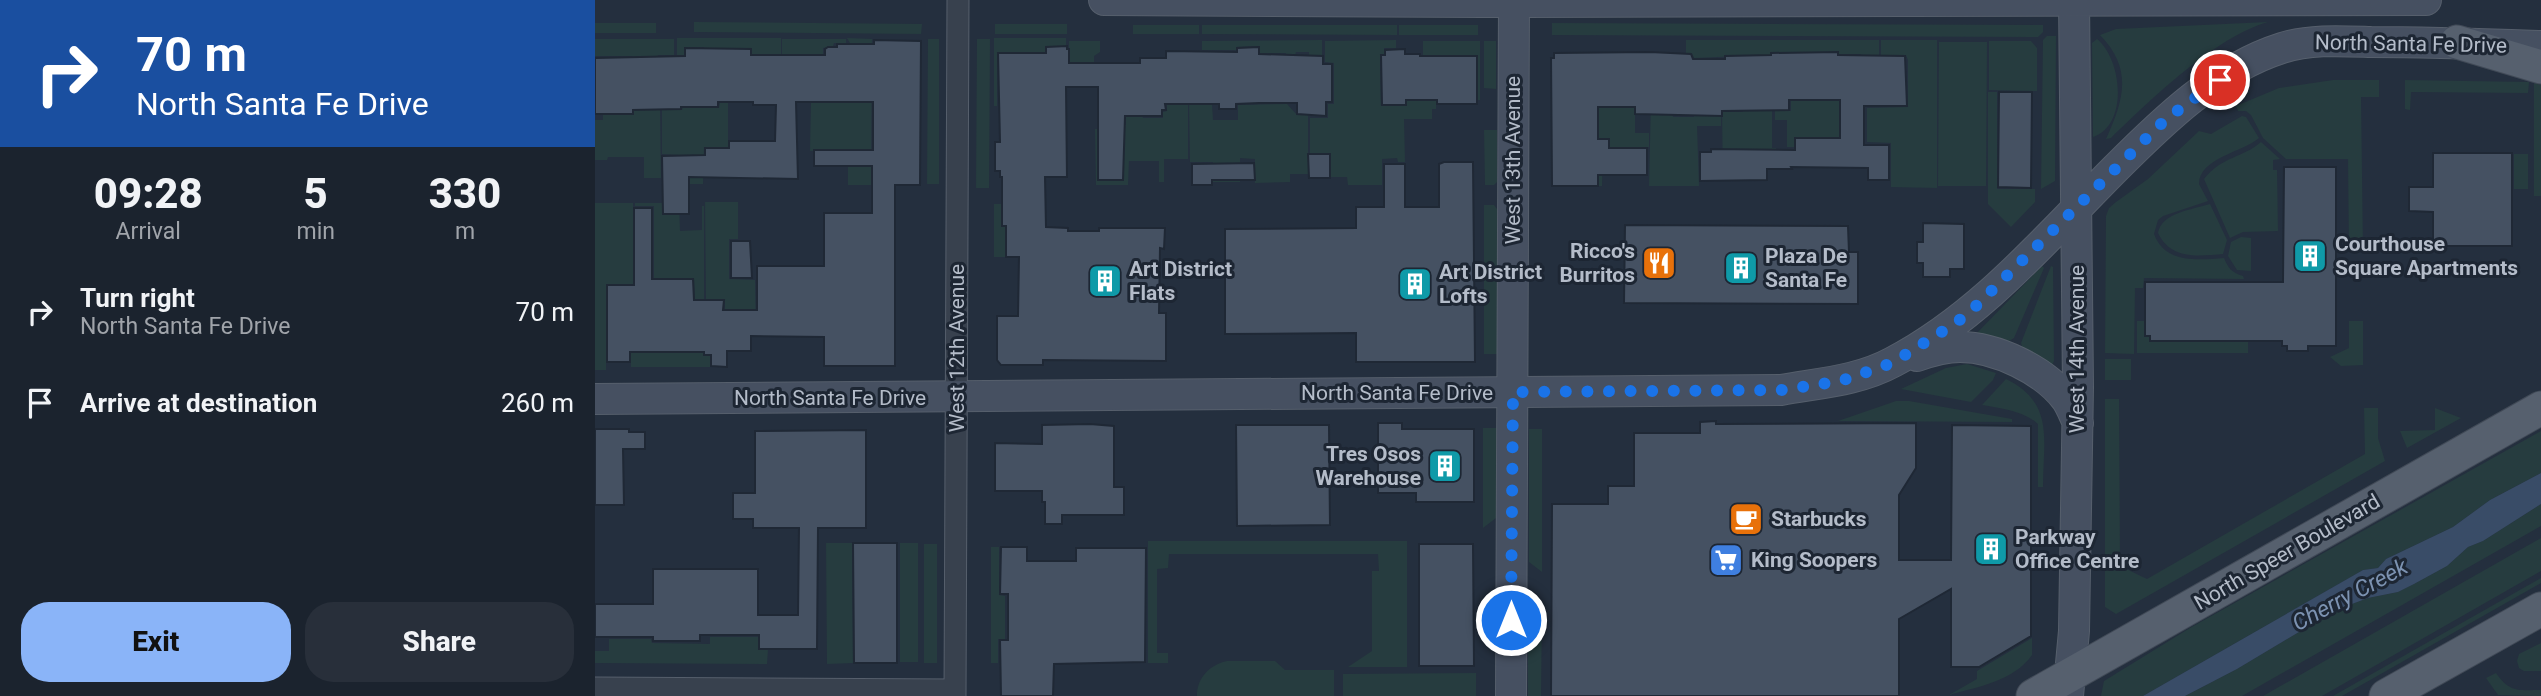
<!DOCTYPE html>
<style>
:root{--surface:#1b232e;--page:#282f3a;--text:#f1f3f6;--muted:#a0a4aa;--accent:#8ab4f8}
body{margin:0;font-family:Roboto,sans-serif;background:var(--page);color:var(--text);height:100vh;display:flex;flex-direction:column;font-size:26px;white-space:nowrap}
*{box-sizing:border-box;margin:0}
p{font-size:23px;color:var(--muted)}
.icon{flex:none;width:38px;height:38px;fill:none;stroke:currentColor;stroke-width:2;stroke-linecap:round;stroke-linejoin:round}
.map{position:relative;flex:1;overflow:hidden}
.panel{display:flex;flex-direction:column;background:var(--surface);width:595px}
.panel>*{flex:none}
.top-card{background:#1a4fa0;color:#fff;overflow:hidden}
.pin{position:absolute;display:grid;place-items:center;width:60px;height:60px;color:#fff;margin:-30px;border:4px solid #fff;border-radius:50%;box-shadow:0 2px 7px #0007}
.me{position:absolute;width:77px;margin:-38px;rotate:0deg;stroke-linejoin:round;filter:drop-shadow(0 0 5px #0008)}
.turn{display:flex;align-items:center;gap:24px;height:147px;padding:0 21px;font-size:32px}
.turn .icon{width:91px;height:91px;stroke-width:2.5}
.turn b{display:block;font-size:49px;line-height:60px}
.eta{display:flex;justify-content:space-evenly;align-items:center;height:119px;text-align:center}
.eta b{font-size:42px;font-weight:800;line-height:49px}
.action{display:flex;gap:14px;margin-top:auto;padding:14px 21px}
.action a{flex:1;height:80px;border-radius:28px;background:var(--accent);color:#111;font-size:28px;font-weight:800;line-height:80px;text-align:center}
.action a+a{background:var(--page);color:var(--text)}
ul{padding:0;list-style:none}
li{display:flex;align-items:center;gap:21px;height:91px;padding:0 21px}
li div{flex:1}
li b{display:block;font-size:26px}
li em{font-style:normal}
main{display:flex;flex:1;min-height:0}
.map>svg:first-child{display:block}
.green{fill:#263c3f}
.water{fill:#394c67}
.building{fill:#455162;stroke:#1f2835;stroke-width:2}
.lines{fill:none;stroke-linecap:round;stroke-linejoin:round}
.minor-casing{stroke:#565f6c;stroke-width:23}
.secondary-casing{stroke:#565f6c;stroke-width:32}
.primary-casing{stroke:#414a57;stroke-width:35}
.minor{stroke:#38414e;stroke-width:21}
.secondary{stroke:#465061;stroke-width:30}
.primary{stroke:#56606e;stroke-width:33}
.route{stroke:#1a73e8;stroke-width:12;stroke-dasharray:0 21.6}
.labels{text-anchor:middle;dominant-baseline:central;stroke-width:6;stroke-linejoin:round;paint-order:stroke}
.street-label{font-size:21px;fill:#b4bcc9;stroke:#1d2633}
.poi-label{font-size:21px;font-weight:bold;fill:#b4bcc9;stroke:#1d2633;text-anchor:start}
.water-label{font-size:23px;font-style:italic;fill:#7c92b1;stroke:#1d2633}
</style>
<main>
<section class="panel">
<div class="top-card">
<div class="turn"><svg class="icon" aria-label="right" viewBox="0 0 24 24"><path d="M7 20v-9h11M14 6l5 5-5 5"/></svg><div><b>70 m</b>North Santa Fe Drive</div></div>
</div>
<div class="eta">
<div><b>09:28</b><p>Arrival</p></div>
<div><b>5</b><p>min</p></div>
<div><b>330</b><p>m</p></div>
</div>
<ul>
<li><svg class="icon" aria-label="right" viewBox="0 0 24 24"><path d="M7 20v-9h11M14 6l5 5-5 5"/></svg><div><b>Turn right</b><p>North Santa Fe Drive</p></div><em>70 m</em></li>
<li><svg class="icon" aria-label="arrive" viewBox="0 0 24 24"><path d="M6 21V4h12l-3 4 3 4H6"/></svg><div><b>Arrive at destination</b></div><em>260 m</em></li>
</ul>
<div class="action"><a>Exit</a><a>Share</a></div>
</section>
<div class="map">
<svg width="1946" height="696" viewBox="0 0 1946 696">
<rect width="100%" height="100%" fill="#242f3e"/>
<!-- green -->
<path class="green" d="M99 22 327 24 326 34 99 32Z
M1673 22C1620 37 1555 100 1516 138L1511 139C1528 101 1539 70 1505 35L1521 29Z
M0 23H61V33H0Z
M957 23 1448 25V32L1443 37 957 35Z
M400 24H472V34H400Z
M538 25H604V34H538Z
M607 25H802V35L607 34Z
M804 25H883V35H804Z
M1452 36H1461L1460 181 1446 189 1448 40Z
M82 38H186V55H157V49H110L109 47H89V55H82Z
M252 38 277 39 276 185H253V149L215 151 216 103H254L255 43Z
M399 38H471V46H451L450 53H402V106H399Z
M0 39H79V55H63L62 62H38L37 56H0Z
M187 39H251V43H239L238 46 228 48V57L206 56V54H187Z
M333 39H344V184H332Z
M382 39H395L394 188H381Z
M1502 39C1527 59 1534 125 1498 137L1497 43Z
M727 40V55H714V52H701L700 56H691V53H665L664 46 641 47V50H607V41Z
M801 40V48H789V55H785L786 106H810L812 101H836V89H841V109H837V119H809L810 162H803L802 158 787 159V185H753L752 177H715V118H733V104H739V63L730 62V41Z
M1091 40H1284V107H1269L1266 54H1244V52H1221L1220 54 1176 52V59H1170V55H1153L1152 59 1146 56 1099 58 1097 53H1091Z
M1286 40H1342V188L1296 187V143L1272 142V108L1313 107V60L1311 55H1286Z
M474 41H505V52L499 56V72H474Z
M828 41H885V100H883V55H842L841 83H836V56L828 55Z
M889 41H901V89L889 88Z
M1394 41H1436L1442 48V91L1394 90Z
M1344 42H1392L1391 186H1343Z
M1099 59 1126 106V126H1102L1104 186H1054L1056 100H1077L1078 117H1099Z
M1738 80H1784V97H1766L1768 251 1754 252 1753 159H1691L1668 138 1656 115 1651 111H1643L1641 106 1684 88Z
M1810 80 1934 82 1933 93 1816 92 1815 110 1810 109Z
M1939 83 1946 85V196H1939Z
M1196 89 1222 90V100H1244V138L1199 137V147H1192V120H1180V111H1196Z
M1393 92H1402V189H1440V202L1416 227 1393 204Z
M594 99H600V105L617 104 618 120H643V105L692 104 702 115H713V174H695V182L660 183V159L645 158V182H618V162H595Z
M39 100H65L66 178H49V157H13L12 160H0V120H8V112H13L14 115H39Z
M1004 102H1033V107H1040V133H1054V147L1041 148V160L1015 150V139H1008L1007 186H1003Z
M1149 102 1177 111V148H1181V169H1173V150L1155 149V181H1128L1127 112H1148Z
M125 103H133V147H109L108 184H85V155L67 154V110H87L88 107 124 108Z
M572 103H593V159H569V182H564V161H534L533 185H501L500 129H511L512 125H531V114L547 115 548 118H568V112L572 111Z
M1647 116 1651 117 1664 138C1648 152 1604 158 1604 184L1613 201 1568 216 1563 220 1559 234C1570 264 1603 260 1629 258 1633 268 1637 273 1648 276L1649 279 1549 278 1548 288H1540L1539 354 1510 353 1511 216 1514 208 1521 202 1553 179 1604 131 1616 134Z
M889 130H902V182L899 185H890Z
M1666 142 1685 159 1678 160V170H1682L1683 231 1648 232 1635 238 1609 179C1627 156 1648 158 1666 142Z
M1919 154H1933V189H1919Z
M110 202H143V239H134V279L160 280 161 335 151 319V309H141V320L130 310V300L111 299Z
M0 203H38V284H11V370H0Z
M40 203H84L85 231 107 230V206H109V303H100L99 278H85V288L59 298V206H40Z
M399 204H406V227H410V257H399Z
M1615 204 1632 240 1628 254C1603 256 1576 260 1563 233 1567 212 1597 210 1615 204Z
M889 205H899L902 209V354H889Z
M1646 237 1656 238V271L1642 270 1633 256 1636 242Z
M1447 266 1449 268 1419 338 1411 343 1381 334Z
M1456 266 1458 267 1459 361 1456 367 1428 350 1426 343Z
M1542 321H1550V336H1555L1556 341H1653V353H1542Z
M1754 321H1768V365L1746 366 1735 357 1754 348Z
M105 325H108V356H115V367H36V348L39 352H59L60 348 84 353H104Z
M1536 359V380H1510V359Z
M1372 364 1401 373 1398 380 1376 402 1306 389 1351 368Z
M1411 379C1460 403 1448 440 1448 487H1443V424C1429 411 1405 408 1387 405Z
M1510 399H1524L1525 566 1552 579 1770 454 1769 408H1783V438L1790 461 1521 614 1510 607Z
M1301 401H1314L1417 419V422L1243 421Z
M1840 408 1866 418 1812 448 1805 431 1840 430Z
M888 428H902L901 518 888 528Z
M934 429H947V572L934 562Z
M1946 431V473L1895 500 1858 527 1791 559 1783 568 1768 570 1548 696H1506L1509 681 1595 628Z
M1946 504V526L1647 696H1590L1642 669 1741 610 1773 598 1803 592 1819 584 1852 566 1873 547 1888 541Z
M1946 538V571L1727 696H1668Z
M553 541H812V667H753L777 651V571H784L783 554H574L573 568 562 569V653H573V663H553Z
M231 543H257L258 663 232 664Z
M305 543H323V662H305Z
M329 544H342V663H329Z
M396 547H404V595L410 596V639H403V663H396Z
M1946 578V583L1747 696H1738Z
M947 611 946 696H933V626Z
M115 637H163V650H173L172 664 0 663V651H14V639H56L57 643 115 644Z
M1437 638V655C1419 681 1382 687 1354 695L1382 679V671Z
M1946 643V671H1929L1924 668 1922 661 1924 654Z
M632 661H680L690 670H739V696H602C602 677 615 665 632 661Z
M881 673V696H748V674Z
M1901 673C1915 693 1923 690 1946 690V696L1903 695 1891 678Z"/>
<!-- water -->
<path class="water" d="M1946 473V504L1888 541 1873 547 1852 566 1819 584 1803 592 1773 598 1741 610 1642 669 1590 696H1548L1768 570 1783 568 1791 559 1858 527 1895 500Z"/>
<!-- building -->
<path class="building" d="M279 40 326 41 325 185H300V366H229V337L156 336V351H132V367L116 366V355H109V352H35V362H12V285H39V208H57V279H98L99 300H129L128 310H162V266H229V213H277V166H219V150H278V102H201L203 179 94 177V214H68L67 156 110 155V148H134V141H180L181 105H158V102H123V107H86V109L38 110V114H0V58L90 56V48L156 49V55H230V49L233 47H242V44H279Z
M472 46V49H474V63H545V58H571V51L642 52V48L664 47V54L728 56V64H737V102H731V116L702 114V103H664L641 104V109H624V104H570L571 110H567V116H530L528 180H503V87H471L472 177H450L451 227 473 228V231H504V228H570L569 249 565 248 564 313H571V361L448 360V365H406L402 360V316H423L424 257H411V226H407V177H405V171H400V142H405L403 53H451V47Z
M810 49V54H825V56H882V104H842V100H811V105H787L786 55H790V50Z
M1055 52 1096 54 1098 59H1130V56L1176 55V53L1243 52V55L1310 56 1312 106H1269V145H1294V180H1273V168L1196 167 1197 169H1172V180L1105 181V152H1116V149L1200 150V138H1245V100H1194V110L1127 111V116L1040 114V107H1003V139H1014V148H1052V175H1003V186H957L956 58H959V53Z
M1404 92H1437L1436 188 1403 187Z
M1838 153H1917V246H1838V212L1814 211V187H1838Z
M713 154H735V178H714Z
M849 162H878L880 362H761V333L630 334V229L761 228V207H789V164H810V207H844V164Z
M659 163 660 180H617V185H597V164Z
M1689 167H1741V346H1713V351H1692V346H1687V341H1555V336H1550V282H1688Z
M1328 223 1369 224V269H1355V277H1328V263H1322V242H1328Z
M1030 225 1253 226 1254 252H1263V304L1029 303Z
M136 241H155L157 278H136Z
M1121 421V424L1321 423V468L1304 495V560H1356L1357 425 1436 426V636L1384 667H1356V589L1304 619V696H956L957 504H1013V486H1039V433H1105V422Z
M783 423H807V429H879V502H821V493H783Z
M495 424 519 426V487H529V515H467V524H450V502H447V491H400V443L447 444V425Z
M641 425H734L735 525 642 526Z
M0 429H34V432H50V449H28L29 505H0Z
M271 430V528H223L222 649H164V635H105V641H58V637H0V604H58V569H163V615H203L204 528H158V519H138V493H160V431Z
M258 543H302V663H259Z
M824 544H878L879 666H824Z
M406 547H432V561H481V548H551L550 662 459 664 458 696H406L405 640H413V594H405Z"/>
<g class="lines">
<!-- minor casing -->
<g class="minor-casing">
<path id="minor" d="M0 688 360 690
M360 696 363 0"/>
</g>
<!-- secondary casing -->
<g class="secondary-casing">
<path id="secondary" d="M509 0 888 2 1831 0
M1322 356C1336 351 1350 347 1365 347 1401 347 1449 370 1471 399 1476 406 1479 415 1483 423
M0 399 1186 390C1224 383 1263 381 1298 362 1386 316 1452 237 1521 168 1568 121 1621 69 1687 48 1715 39 1747 41 1776 42 1833 42 1889 44 1946 46
M916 696 919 2
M1473 696 1479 631 1483 387 1479 1"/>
</g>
<!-- primary casing -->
<g class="primary-casing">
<path id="primary" d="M1862 42 1946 67
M1438 696 1946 408
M1791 696 1946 609"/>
</g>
<!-- minor -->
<use href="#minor" class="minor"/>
<!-- secondary -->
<use href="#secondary" class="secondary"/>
<!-- primary -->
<use href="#primary" class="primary"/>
</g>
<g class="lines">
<!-- route -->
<path class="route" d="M916 620 918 392 1186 390 1246 381 1297 363 1361 323 1381 306 1571 119 1625 80"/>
</g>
<!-- icons -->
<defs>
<g id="building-square" transform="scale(1.75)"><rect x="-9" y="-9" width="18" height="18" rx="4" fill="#0f9aa8" stroke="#1d2633"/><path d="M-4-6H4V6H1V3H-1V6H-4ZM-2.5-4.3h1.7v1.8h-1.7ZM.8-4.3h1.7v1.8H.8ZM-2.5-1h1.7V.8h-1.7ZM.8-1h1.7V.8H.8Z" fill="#fff"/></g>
<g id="restaurant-square" transform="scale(1.75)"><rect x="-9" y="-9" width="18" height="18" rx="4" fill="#e8710a" stroke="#1d2633"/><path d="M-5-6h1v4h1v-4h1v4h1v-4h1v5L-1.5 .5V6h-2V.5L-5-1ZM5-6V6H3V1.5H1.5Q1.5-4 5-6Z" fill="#fff"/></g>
<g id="cafe-square" transform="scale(1.75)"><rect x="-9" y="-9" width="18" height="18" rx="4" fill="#e8710a" stroke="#1d2633"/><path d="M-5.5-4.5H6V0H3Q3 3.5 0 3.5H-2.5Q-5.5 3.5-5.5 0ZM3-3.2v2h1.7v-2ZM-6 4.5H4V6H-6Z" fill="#fff"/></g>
<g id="supermarket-square" transform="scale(1.75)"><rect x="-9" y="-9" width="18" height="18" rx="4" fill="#3f7fe0" stroke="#1d2633"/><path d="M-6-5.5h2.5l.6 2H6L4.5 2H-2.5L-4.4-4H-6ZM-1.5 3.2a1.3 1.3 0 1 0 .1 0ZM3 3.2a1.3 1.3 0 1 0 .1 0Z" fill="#fff"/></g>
</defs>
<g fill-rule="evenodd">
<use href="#building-square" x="1715" y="256"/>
<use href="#restaurant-square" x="1064" y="263"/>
<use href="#building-square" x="1146" y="268"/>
<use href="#building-square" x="510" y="281"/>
<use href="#building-square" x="820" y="284"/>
<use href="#building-square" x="850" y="466"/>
<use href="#cafe-square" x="1151" y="519"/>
<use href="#building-square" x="1396" y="549"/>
<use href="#supermarket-square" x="1131" y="560"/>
</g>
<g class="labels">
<!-- street labels -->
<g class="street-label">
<text transform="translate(1816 44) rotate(1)">North Santa Fe Drive</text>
<text transform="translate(918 160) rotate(-90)">West 13th Avenue</text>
<text transform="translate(362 348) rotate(-90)">West 12th Avenue</text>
<text transform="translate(1482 349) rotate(-90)">West 14th Avenue</text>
<text x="802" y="393">North Santa Fe Drive</text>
<text x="235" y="398">North Santa Fe Drive</text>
<text transform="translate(1692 552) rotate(-30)">North Speer Boulevard</text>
</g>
<!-- poi labels -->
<g class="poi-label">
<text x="1740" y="244">Courthouse<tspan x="1740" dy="24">Square Apartments</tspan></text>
<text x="1040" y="251" text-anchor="end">Ricco's<tspan x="1040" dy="24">Burritos</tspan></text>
<text x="1170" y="256">Plaza De<tspan x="1170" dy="24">Santa Fe</tspan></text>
<text x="534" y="269">Art District<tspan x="534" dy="24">Flats</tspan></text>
<text x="844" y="272">Art District<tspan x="844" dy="24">Lofts</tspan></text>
<text x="826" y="454" text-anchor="end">Tres Osos<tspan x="826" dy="24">Warehouse</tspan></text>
<text x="1176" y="519">Starbucks</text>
<text x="1420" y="537">Parkway<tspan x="1420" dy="24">Office Centre</tspan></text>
<text x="1156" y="560">King Soopers</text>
</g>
<!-- water labels -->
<g class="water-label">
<text transform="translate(1755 595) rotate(-28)">Cherry Creek</text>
</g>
</g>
</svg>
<div class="pin" style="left:1625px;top:80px;background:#d93025"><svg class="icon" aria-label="arrive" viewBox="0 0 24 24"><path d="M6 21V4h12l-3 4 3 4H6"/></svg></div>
<svg class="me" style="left:916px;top:620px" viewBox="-20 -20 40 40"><circle r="17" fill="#1a73e8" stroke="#fff" stroke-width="3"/><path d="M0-11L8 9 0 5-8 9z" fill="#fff"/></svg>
</div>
</main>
